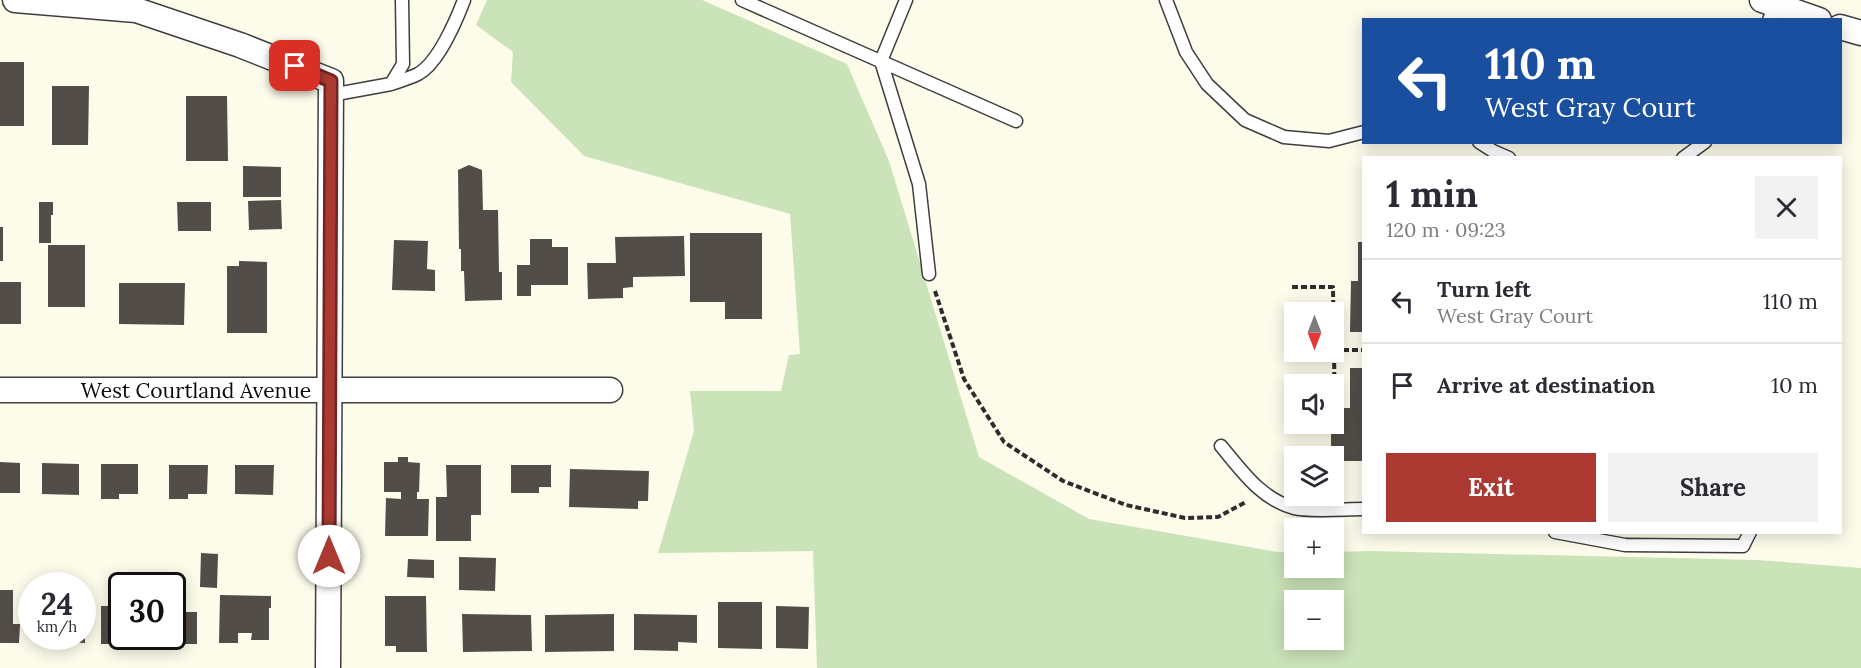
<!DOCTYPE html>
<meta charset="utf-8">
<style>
:root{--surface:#fff;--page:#f2f2f3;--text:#2b2b33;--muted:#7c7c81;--line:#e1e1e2;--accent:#ab3932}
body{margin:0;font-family:Lora,serif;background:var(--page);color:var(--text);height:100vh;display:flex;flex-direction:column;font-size:22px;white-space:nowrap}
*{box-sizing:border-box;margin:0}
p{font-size:20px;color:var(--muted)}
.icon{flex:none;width:33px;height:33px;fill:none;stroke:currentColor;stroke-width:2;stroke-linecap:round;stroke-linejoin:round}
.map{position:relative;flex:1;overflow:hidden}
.drawer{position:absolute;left:1362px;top:156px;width:480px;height:378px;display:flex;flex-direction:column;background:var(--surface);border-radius:0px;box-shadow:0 3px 15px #0003}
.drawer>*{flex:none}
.top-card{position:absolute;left:1362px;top:18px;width:480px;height:126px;border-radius:0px;box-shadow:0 3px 15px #0003;background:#1a4fa0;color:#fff;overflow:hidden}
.needle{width:39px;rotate:180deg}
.buttons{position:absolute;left:1284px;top:302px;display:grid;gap:12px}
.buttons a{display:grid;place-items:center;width:60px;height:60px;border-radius:0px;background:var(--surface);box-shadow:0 3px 15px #0003;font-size:30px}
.speed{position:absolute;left:18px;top:572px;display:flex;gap:12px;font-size:30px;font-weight:700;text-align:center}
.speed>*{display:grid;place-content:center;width:78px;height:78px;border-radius:50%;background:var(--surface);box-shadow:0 3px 15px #0003;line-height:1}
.speed small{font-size:15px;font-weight:400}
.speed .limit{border:3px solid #111;border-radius:9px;background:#fff;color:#111}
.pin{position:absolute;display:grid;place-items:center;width:51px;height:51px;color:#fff;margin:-26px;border-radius:12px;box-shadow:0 3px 9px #0006}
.me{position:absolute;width:66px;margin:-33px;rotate:0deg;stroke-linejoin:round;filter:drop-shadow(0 0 4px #0008)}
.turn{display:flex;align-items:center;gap:21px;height:126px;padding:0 24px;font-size:27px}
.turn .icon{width:78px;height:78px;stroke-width:2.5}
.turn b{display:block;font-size:42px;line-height:51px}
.round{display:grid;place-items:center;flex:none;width:63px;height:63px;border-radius:0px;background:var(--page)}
.head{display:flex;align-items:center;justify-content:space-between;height:102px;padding:0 24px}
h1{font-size:36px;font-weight:700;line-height:45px}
.button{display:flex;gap:12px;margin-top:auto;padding:12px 24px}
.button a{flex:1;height:69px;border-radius:0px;background:var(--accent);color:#fff;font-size:24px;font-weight:700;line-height:69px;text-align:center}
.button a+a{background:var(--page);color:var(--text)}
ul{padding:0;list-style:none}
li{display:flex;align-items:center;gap:18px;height:84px;padding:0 24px;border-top:2px solid var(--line)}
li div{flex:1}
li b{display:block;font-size:22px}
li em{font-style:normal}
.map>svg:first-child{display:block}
.green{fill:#cae3b8;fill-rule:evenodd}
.building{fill:#524d48}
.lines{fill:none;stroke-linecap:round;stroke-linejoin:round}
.lane-casing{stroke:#3e3e3e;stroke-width:15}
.street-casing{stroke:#3e3e3e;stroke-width:27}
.path{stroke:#2d2d2d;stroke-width:4;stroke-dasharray:6 3;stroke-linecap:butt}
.lane{stroke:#fff;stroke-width:12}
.street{stroke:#fff;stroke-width:24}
.route-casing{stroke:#6f2520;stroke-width:15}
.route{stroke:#ab3932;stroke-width:10}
.labels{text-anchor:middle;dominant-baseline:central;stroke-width:6;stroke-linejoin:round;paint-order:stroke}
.street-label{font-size:21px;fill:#0b0b0b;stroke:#fff}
</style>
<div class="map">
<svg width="1861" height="668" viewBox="0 0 1861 668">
<rect width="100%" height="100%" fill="#fdfbea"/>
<!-- green -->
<path class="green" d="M487 0H702L847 64 889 161 979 457 1089 519 1277 552H1294V567H1334V552L1369 551 1757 560 1861 568V668H817L813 551 658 553 694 431 690 391H781L789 355 800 354 790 214 584 156 511 82 513 52 476 25ZM1294 600H1334V639H1294Z"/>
<!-- building -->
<path class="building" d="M0 62H24V126H0Z
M52 86H89L88 145H52Z
M186 96H227L228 161H186Z
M469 165 482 170 483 210H498L499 272H502V300L465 301 464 271H461V249H459L458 170Z
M243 166 281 167V197H243Z
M281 200 282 229 249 230 248 201Z
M39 202H53V215H51V243H39Z
M177 202H211V231H178Z
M0 227H3V261H0Z
M690 233H762V319H725V302H690Z
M684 236 685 276 633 277V287L623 288V298L588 299 587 263H616L615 237Z
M530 239H552V247H568V285H531V296H517V265H530Z
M394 240 428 241 427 269 435 270V291L392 290Z
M1358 242H1364V332H1350L1351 281H1358Z
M48 245H85V307H48Z
M239 261 267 262V333H227V266H239Z
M0 282H21V324H0Z
M119 283H185L184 325 119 324Z
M1350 368H1364V461H1334V456H1331V423H1334V420H1338V408H1350Z
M398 457H408V462L420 463 419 492H417V499H429L428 536H385L386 498 401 499V492H384V462H398Z
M0 462 20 463V493H0Z
M42 463 79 464V495L42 494Z
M101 464H138V494H119V499H101Z
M169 465H208L207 494H188V499H169Z
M235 465H274L273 495 235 494Z
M446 465H481V515H471V541H436V497H447Z
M511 465H551V487H539V493H511Z
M570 469 649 471 648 501H638V509L569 507Z
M201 553 218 554 217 588 200 587Z
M459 557 496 558 495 591 459 590Z
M408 559 434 560V578L407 577Z
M0 590H13V624H20L19 643H0Z
M220 595 271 596V608H269V640H251L252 633H238V643H219Z
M385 596H426L427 652H396V646H385Z
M718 602H762V649L718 648Z
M82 604H85V643L45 642V636H82Z
M101 606H120L122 636H140V644H101Z
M776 606 809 607 808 649 776 648Z
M172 612H197V644H158V636H172Z
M462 614 531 615 532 651 463 652Z
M614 614V651L545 652V615Z
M634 614 697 615V643L678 642V651L634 650Z"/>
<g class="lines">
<!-- lane casing -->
<g class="lane-casing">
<path id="lane" d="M742 0 1016 121
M906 0 881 61 919 184 929 274
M1166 0 1186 52 1207 84 1245 120 1284 137 1329 141 1364 132
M1769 20 1775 5
M391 84C400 81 410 78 418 74 438 63 456 21 464 0
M331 95 391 84 403 64 402 0
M1479 142 1493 151 1509 158
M1683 158 1705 142
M1221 446C1242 471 1261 499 1294 508 1308 512 1346 509 1364 509
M1555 532 1625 545 1743 546 1750 532"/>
</g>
<!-- street casing -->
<g class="street-casing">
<g id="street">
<path d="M15 0 136 10 240 45 331 81 328 668"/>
<path d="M1762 0 1819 20"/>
<path d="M1840 27 1861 33"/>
<path id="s1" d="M0 390H610"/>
</g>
</g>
<!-- path -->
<path class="path" d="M1292 287H1333L1335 420
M935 291 964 379 1004 442 1063 481 1126 505 1185 518 1218 517 1246 502
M1334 350H1364"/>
<!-- lane -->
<use href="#lane" class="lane"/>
<!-- street -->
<use href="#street" class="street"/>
</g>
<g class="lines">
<!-- route casing -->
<g class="route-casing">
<path id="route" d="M295 66 331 81 329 556"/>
</g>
<!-- route -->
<use href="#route" class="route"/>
</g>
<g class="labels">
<!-- street labels -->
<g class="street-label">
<text stroke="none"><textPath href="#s1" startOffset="196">West Courtland Avenue</textPath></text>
</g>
</g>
</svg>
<div class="buttons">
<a><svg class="needle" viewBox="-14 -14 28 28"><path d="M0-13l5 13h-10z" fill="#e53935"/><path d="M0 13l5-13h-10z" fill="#7c7c81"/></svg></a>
<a><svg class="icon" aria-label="sound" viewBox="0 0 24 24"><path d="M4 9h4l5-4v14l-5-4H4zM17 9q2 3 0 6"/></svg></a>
<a><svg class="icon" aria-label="layers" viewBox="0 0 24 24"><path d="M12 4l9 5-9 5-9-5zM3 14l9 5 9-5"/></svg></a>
<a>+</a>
<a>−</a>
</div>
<div class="speed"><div>24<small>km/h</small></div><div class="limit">30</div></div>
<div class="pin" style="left:295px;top:66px;background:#d93025"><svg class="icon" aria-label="arrive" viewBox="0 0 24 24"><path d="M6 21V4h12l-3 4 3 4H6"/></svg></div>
<svg class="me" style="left:329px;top:556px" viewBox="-20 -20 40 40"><circle r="19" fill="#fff"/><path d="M0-13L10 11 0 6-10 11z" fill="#ab3932"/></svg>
<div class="top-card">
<div class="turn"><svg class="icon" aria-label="left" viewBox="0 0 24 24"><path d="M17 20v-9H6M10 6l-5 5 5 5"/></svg><div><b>110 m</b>West Gray Court</div></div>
</div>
<section class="drawer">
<div class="head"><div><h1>1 min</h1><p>120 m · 09:23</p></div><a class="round"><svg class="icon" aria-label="close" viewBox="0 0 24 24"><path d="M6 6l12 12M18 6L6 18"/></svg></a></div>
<ul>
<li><svg class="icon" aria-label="left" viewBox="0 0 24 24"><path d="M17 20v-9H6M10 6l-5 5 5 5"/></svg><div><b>Turn left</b><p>West Gray Court</p></div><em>110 m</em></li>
<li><svg class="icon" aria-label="arrive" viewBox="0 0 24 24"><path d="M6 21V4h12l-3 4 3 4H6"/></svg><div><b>Arrive at destination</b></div><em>10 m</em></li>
</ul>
<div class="button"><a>Exit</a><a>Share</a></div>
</section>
</div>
